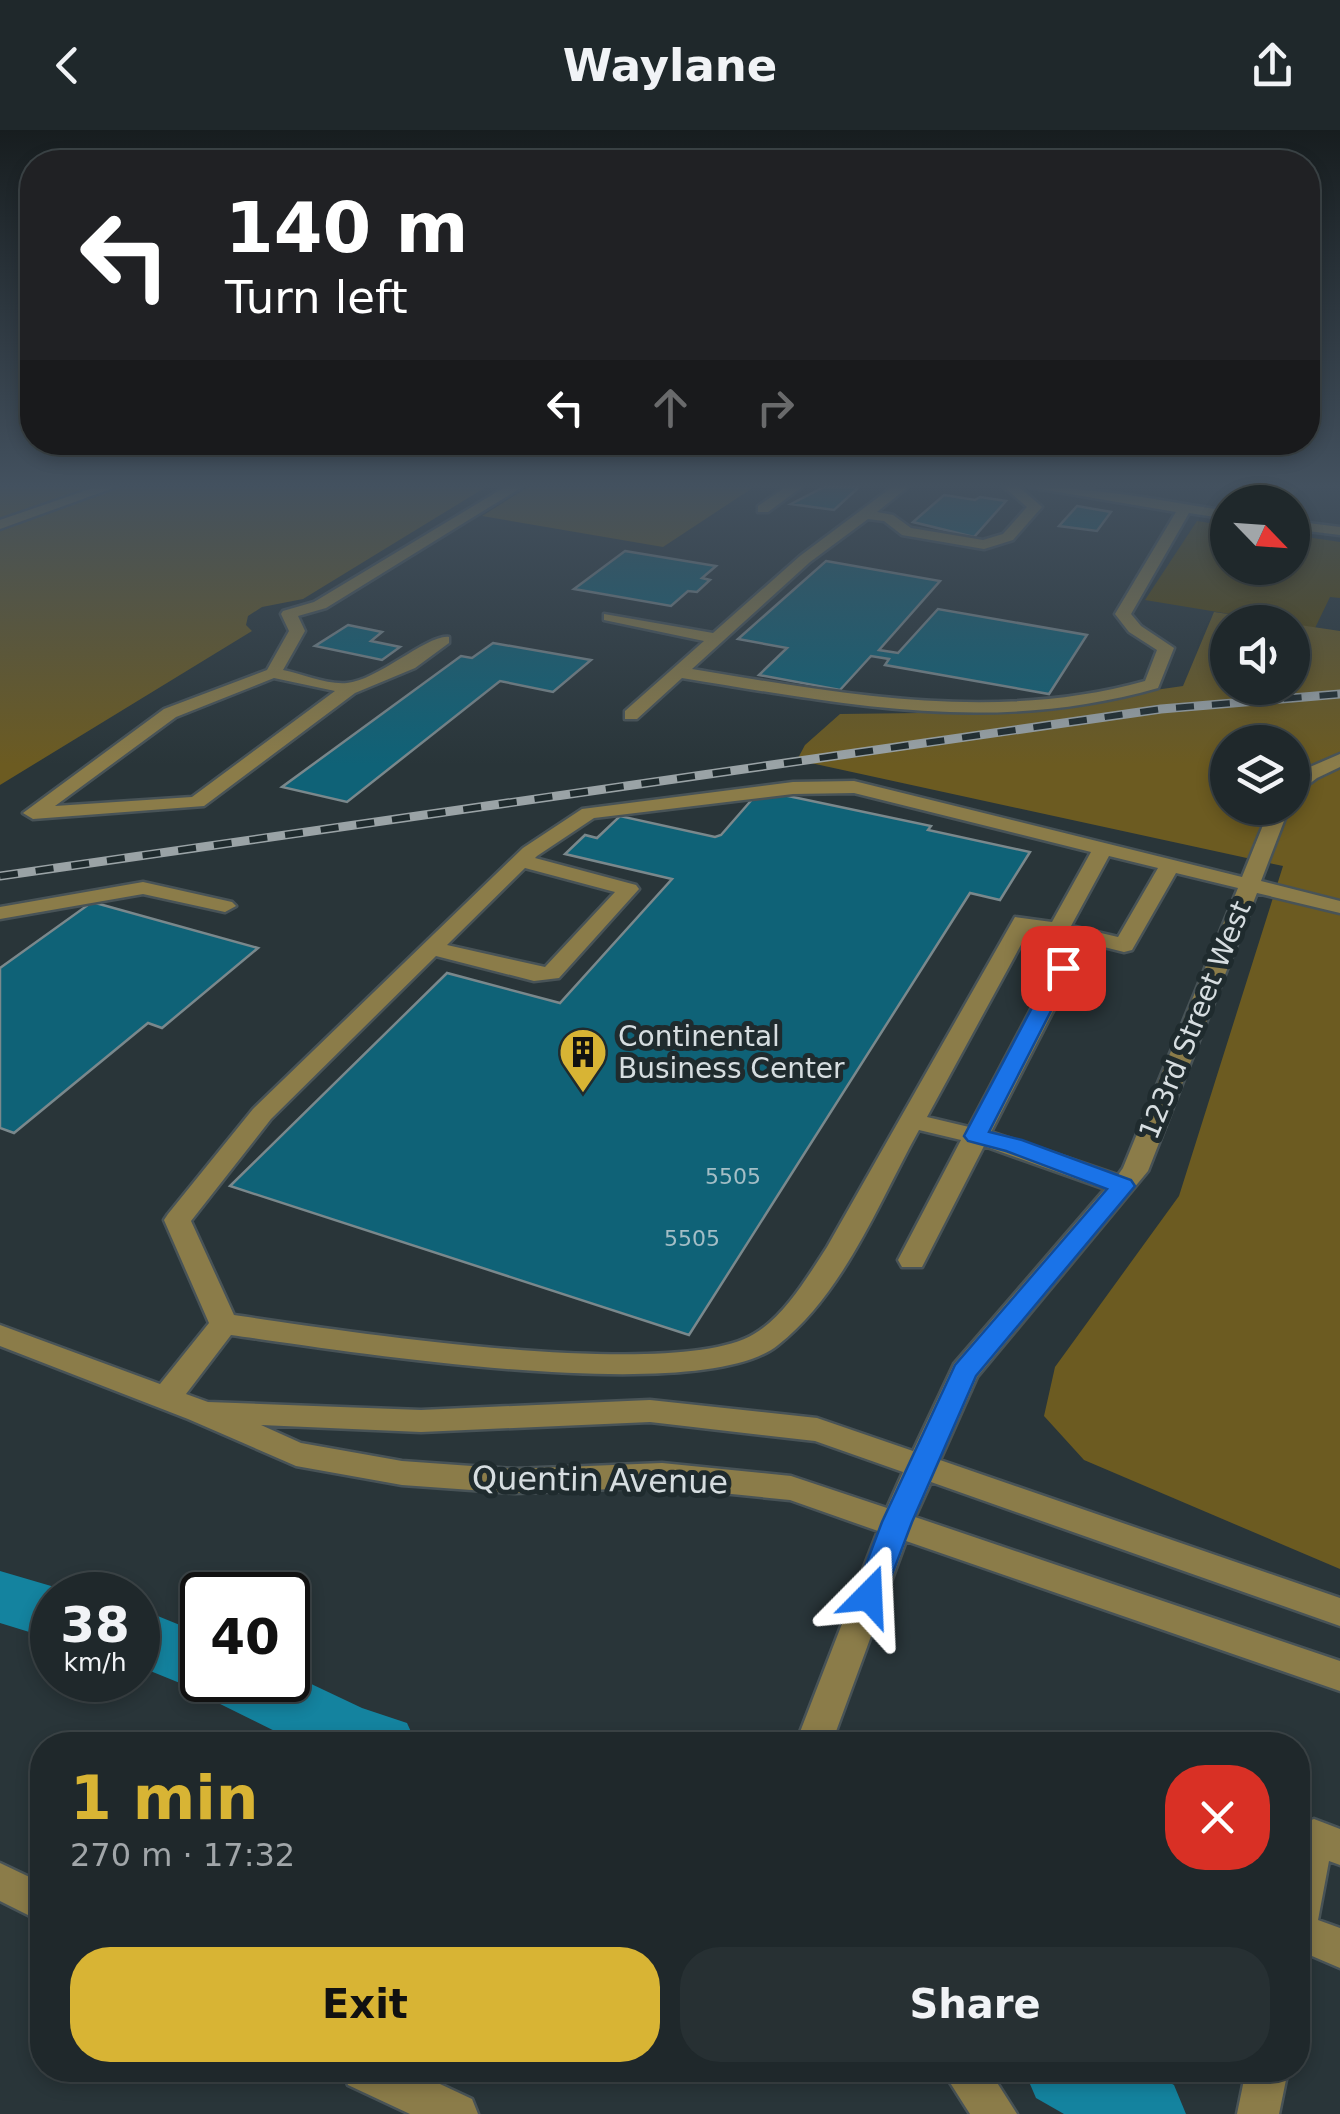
<!DOCTYPE html>
<meta charset="utf-8">
<style>
:root{--surface:#1f282b;--page:#273033;--text:#f1f3f6;--muted:#a1a6a9;--line:#3c4447;--accent:#d8b434}
body{margin:0;font-family:"DejaVu Sans",sans-serif;background:var(--page);color:var(--text);height:100vh;display:flex;flex-direction:column;font-size:38px;white-space:nowrap}
*{box-sizing:border-box;margin:0}
p{font-size:32px;color:var(--muted)}
.icon{flex:none;width:55px;height:55px;fill:none;stroke:currentColor;stroke-width:2;stroke-linecap:round;stroke-linejoin:round}
.map{position:relative;flex:1;overflow:hidden}
.side{position:absolute;left:30px;top:1602px;width:1280px;height:350px;display:flex;flex-direction:column;background:var(--surface);border-radius:40px;box-shadow:0 5px 15px #0003,0 0 0 2px var(--line)}
.side>*{flex:none}
.hud{position:absolute;left:20px;top:20px;width:1300px;height:305px;border-radius:40px;box-shadow:0 5px 15px #0003,0 0 0 2px var(--line);background:#202124;color:#fff;overflow:hidden}
.needle{width:65px;rotate:115deg}
.controls{position:absolute;left:1210px;top:355px;display:grid;gap:20px}
.controls a{display:grid;place-items:center;width:100px;height:100px;border-radius:50%;background:var(--surface);box-shadow:0 5px 15px #0003,0 0 0 2px var(--line);font-size:50px}
.speed{position:absolute;left:30px;top:1442px;display:flex;gap:20px;font-size:50px;font-weight:700;text-align:center}
.speed>*{display:grid;place-content:center;width:130px;height:130px;border-radius:50%;background:var(--surface);box-shadow:0 5px 15px #0003,0 0 0 2px var(--line);line-height:1}
.speed small{font-size:25px;font-weight:400}
.speed .limit{border:5px solid #111;border-radius:15px;background:#fff;color:#111}
.pin{position:absolute;display:grid;place-items:center;width:85px;height:85px;color:#fff;margin:-42px;border-radius:20px;box-shadow:0 5px 15px #0006}
.me{position:absolute;width:110px;margin:-55px;rotate:21deg;stroke-linejoin:round;filter:drop-shadow(0 0 8px #0008)}
.turn{display:flex;align-items:center;gap:35px;height:210px;padding:0 40px;font-size:45px}
.turn .icon{width:130px;height:130px;stroke-width:2.5}
.turn b{display:block;font-size:70px;line-height:85px}
.lanes{display:flex;align-items:center;height:95px;padding:0 40px;background:#0003;justify-content:center;gap:50px;direction:ltr}
.lanes .off{opacity:.35}
.round{display:grid;place-items:center;flex:none;width:105px;height:105px;border-radius:40px;background:var(--page)}
.head{display:flex;align-items:center;justify-content:space-between;height:170px;padding:0 40px}
h1{font-size:60px;font-weight:800;line-height:75px;color:var(--accent)}
.button{display:flex;gap:20px;margin-top:auto;padding:20px 40px}
.button a{flex:1;height:115px;border-radius:40px;background:var(--accent);color:#111;font-size:40px;font-weight:800;line-height:115px;text-align:center}
.button a+a{background:var(--page);color:var(--text)}
header{display:flex;justify-content:space-between;align-items:center;height:130px;padding:0 40px;background:var(--surface);font-size:45px;font-weight:800}
.map>svg:first-child{display:block}
.green{fill:#594809}
.forest{fill:#6c5b21;fill-rule:evenodd}
.lines{fill:none;stroke-linecap:round;stroke-linejoin:round}
.river{fill:#14839f;fill-rule:evenodd}
.building{fill:#0f6277;stroke:#7a888c;stroke-width:2.5}
.minor-casing{stroke:#485357;stroke-width:5}
.minor{fill:#8b7c49;fill-rule:evenodd}
.rail-casing{stroke:#9aa3a6;stroke-width:9}
.rail{stroke:#1f2b2e;stroke-width:6;stroke-dasharray:18;stroke-linecap:butt}
.route{fill:#1a73e8;stroke:#114b97;stroke-width:2.5}
.labels{text-anchor:middle;dominant-baseline:central;stroke-width:10;stroke-linejoin:round;paint-order:stroke}
.number-label{font-size:22px;fill:#a4bec6}
.street-label{font-size:28px;fill:#d6dde0;stroke:#1f2b2e}
.poi-label{font-size:28px;fill:#d6dde0;stroke:#1f2b2e;text-anchor:start}
.near-street-label{font-size:32px;fill:#d6dde0;stroke:#1f2b2e}
</style>
<header><svg class="icon" aria-label="back" viewBox="0 0 24 24"><path d="M15 5l-7 7 7 7"/></svg>Waylane<svg class="icon" aria-label="share" viewBox="0 0 24 24"><path d="M12 15V3M7 8l5-5 5 5M5 13v7h14v-7"/></svg></header>
<div class="map">
<svg width="1340" height="1984" viewBox="0 0 1340 1984">
<rect width="100%" height="100%" fill="#293539"/>
<!-- green -->
<path class="green" d="M1197 391 1227 396 1228 438H1292L1293 405 1340 412V468L1330 467 1315 498 1145 470Z"/>
<!-- forest -->
<path class="forest" d="M0 357H486L303 469 262 477 248 486 246 495 252 501 0 655Z
M528 357H754L663 417 482 386Z
M1214 482 1283 492H1228V558H1292L1293 494 1340 501V1439L1084 1330 1044 1286 1055 1237 1179 1066 1283 736 797 630 805 615 840 584 1002 582 1183 556ZM1228 612H1292V678H1228Z"/>
<g class="lines">
<!-- river -->
<path class="river" d="M0 1441 75 1463 52 1465V1509L0 1493Z
M138 1478 202 1504V1550H288V1543L362 1578 407 1593 417 1615H303L212 1570 208 1560 202 1562 138 1536Z
M1024 1940H1146L1174 1955 1186 1984H1064L1036 1968Z"/>
</g>
<!-- building -->
<path class="building" d="M824 357H859L834 380 791 374Z
M944 365 975 370 980 367 1006 371 974 407 913 392Z
M1077 376 1111 382 1097 401 1059 396Z
M625 421 716 436 702 448 710 450 697 462 688 461 671 476 574 459Z
M826 431 940 451 879 520 898 523 938 479 1087 505 1049 564 885 535 889 529 871 526 840 560 759 545 787 518 738 509Z
M348 495 382 502 371 511 400 517 382 530 315 516Z
M493 513 591 530 553 562 500 551 347 672 282 657 461 526 472 528Z
M769 662 931 696 928 700 1030 722 1000 770 970 763 689 1205 230 1056 447 843 560 873 672 749 565 724 585 705 597 708 620 686 715 707 721 705 755 666Z
M92 772 258 818 162 898 148 893 14 1003 0 998V838Z"/>
<g class="lines">
<!-- minor casing -->
<g class="minor-casing">
<path id="minor" d="M96 357H116L0 399V390Z
M505 357H522L326 478 298 486 305 501 283 540C302 544 328 555 347 553 377 551 428 504 449 507V513L415 538 355 563 204 676 33 689 23 683 164 579 267 540 289 501 281 484 283 481 314 472ZM274 548 335 561 192 667 55 676 176 587Z
M786 357H802L768 382H758V376Z
M892 357H908L877 382 893 385 911 398 983 410 1003 404 1027 377 1004 357H1019L1042 377 1013 410 984 419 902 405 884 391 868 389 810 432 692 539C843 564 995 593 1145 551L1157 520 1129 502 1115 484 1176 382 1029 357C1096 357 1162 371 1228 381V389L1189 383 1131 484 1141 496 1174 518 1158 558C992 605 849 575 682 548L637 589H625V581L704 511 604 490V484L713 503 800 426Z
M1284 357H1298L1286 372H1272Z
M1292 391 1340 397V405L1292 399Z
M1340 624V637L1317 648 1292 667V650L1303 640Z
M854 651 1242 747 1270 678H1289L1261 751 1340 771V783L1257 763 1148 1041 977 1247 940 1330 1340 1468V1496L931 1352 915 1387 1340 1531V1561L906 1411 831 1615H795L878 1401 790 1370 662 1357 515 1363 402 1355 296 1336 188 1289 0 1216V1195L160 1254 209 1193 164 1090 168 1084 253 979 523 718 582 679 793 652ZM854 663 1091 722 1052 792 1015 787 827 1117C808 1146 785 1186 754 1204 673 1253 337 1200 234 1185L191 1091 271 989 436 826 534 851 559 848 639 759 636 755 535 728 537 726 594 688 793 664ZM1109 726 1158 738 1118 807 1071 796ZM525 738 615 762 545 837 447 815ZM1176 743 1238 758 1123 1038 1118 1045 991 1002 1088 813 1124 822 1132 820ZM1029 800 1068 809 969 997 927 987ZM919 1000 961 1010 898 1130 902 1137H922L984 1016 1105 1059 954 1234 913 1321 817 1288 650 1270 421 1280 208 1272 186 1264 231 1205C337 1220 700 1279 778 1215 844 1163 879 1072 919 1000ZM650 1292 815 1311 903 1342 887 1378 791 1346 662 1333 515 1339 402 1331 301 1313 261 1295 421 1302Z
M143 752 232 772 236 776 225 782 143 764 0 789V777Z
M1314 1689 1340 1699V1735L1329 1731 1318 1790 1340 1798V1838L1298 1820V1701L1301 1694Z
M0 1733 42 1753V1792L0 1771Z
M342 1940H410L472 1969 478 1984H410L348 1955Z
M942 1940H989L1017 1984H970Z
M1246 1940H1288L1279 1984H1237Z"/>
</g>
<!-- minor -->
<use href="#minor" class="minor"/>
<!-- rail casing -->
<g class="rail-casing">
<path id="rail" d="M0 746 1161 579 1340 564"/>
</g>
<!-- rail -->
<use href="#rail" class="rail"/>
</g>
<!-- sky -->
<linearGradient id="sky" x2="0" y2="1"><stop stop-color="#171d1f"/><stop offset="0.56" stop-color="#43515f"/><stop offset="1" stop-color="#43515f" stop-opacity="0"/></linearGradient>
<rect width="1340" height="635" fill="url(#sky)"/>
<!-- route -->
<path class="route" d="M1063 832 1073 838 989 1002 1022 1010 1131 1050 1135 1056 976 1246 912 1392 884 1466 880 1475 869 1479 858 1475 854 1466 882 1392 955 1235 1107 1059 1006 1021 968 1011 964 1006 1053 838Z"/>
<!-- icons -->
<defs>
<g id="building-pin" transform="scale(2.5)"><path d="M0 17L-7.5 6A9.5 9.5 0 1 1 7.5 6Z" fill="#d8b434" stroke="#1f2b2e"/><path d="M-4-6H4V6H1V3H-1V6H-4ZM-2.5-4.3h1.7v1.8h-1.7ZM.8-4.3h1.7v1.8H.8ZM-2.5-1h1.7V.8h-1.7ZM.8-1h1.7V.8H.8Z" fill="#111"/></g>
</defs>
<g fill-rule="evenodd">
<use href="#building-pin" x="583" y="922"/>
</g>
<g class="labels">
<!-- number labels -->
<g class="number-label">
<text x="733" y="1046">5505</text>
<text x="692" y="1108">5505</text>
</g>
<!-- street labels -->
<g class="street-label">
<text transform="translate(1195 890) rotate(-68)">123rd Street West</text>
</g>
<!-- poi labels -->
<g class="poi-label">
<text x="618" y="906">Continental<tspan x="618" dy="32">Business Center</tspan></text>
</g>
<!-- near-street labels -->
<g class="near-street-label">
<text transform="translate(600 1350) rotate(1)">Quentin Avenue</text>
</g>
</g>
</svg>
<div class="controls">
<a><svg class="needle" viewBox="-14 -14 28 28"><path d="M0-13l5 13h-10z" fill="#e53935"/><path d="M0 13l5-13h-10z" fill="#a1a6a9"/></svg></a>
<a><svg class="icon" aria-label="sound" viewBox="0 0 24 24"><path d="M4 9h4l5-4v14l-5-4H4zM17 9q2 3 0 6"/></svg></a>
<a><svg class="icon" aria-label="layers" viewBox="0 0 24 24"><path d="M12 4l9 5-9 5-9-5zM3 14l9 5 9-5"/></svg></a>
</div>
<div class="speed"><div>38<small>km/h</small></div><div class="limit">40</div></div>
<div class="pin" style="left:1063px;top:838px;background:#d93025"><svg class="icon" aria-label="arrive" viewBox="0 0 24 24"><path d="M6 21V4h12l-3 4 3 4H6"/></svg></div>
<svg class="me" style="left:869px;top:1466px" viewBox="-20 -20 40 40"><path d="M0-17L14 15 0 8-14 15z" fill="#1a73e8" stroke="#fff" stroke-width="4"/></svg>
<div class="hud">
<div class="turn"><svg class="icon" aria-label="left" viewBox="0 0 24 24"><path d="M17 20v-9H6M10 6l-5 5 5 5"/></svg><div><b>140 m</b>Turn left</div></div>
<div class="lanes"><svg class="icon" aria-label="left" viewBox="0 0 24 24"><path d="M17 20v-9H6M10 6l-5 5 5 5"/></svg><svg class="icon off" aria-label="ahead" viewBox="0 0 24 24"><path d="M12 20V5M6 11l6-6 6 6"/></svg><svg class="icon off" aria-label="right" viewBox="0 0 24 24"><path d="M7 20v-9h11M14 6l5 5-5 5"/></svg></div>
</div>
<section class="side">
<div class="head"><div><h1>1 min</h1><p>270 m · 17:32</p></div><a class="round" style="background:#d93025;color:#fff"><svg class="icon" aria-label="close" viewBox="0 0 24 24"><path d="M6 6l12 12M18 6L6 18"/></svg></a></div>
<div class="button"><a>Exit</a><a>Share</a></div>
</section>
</div>
